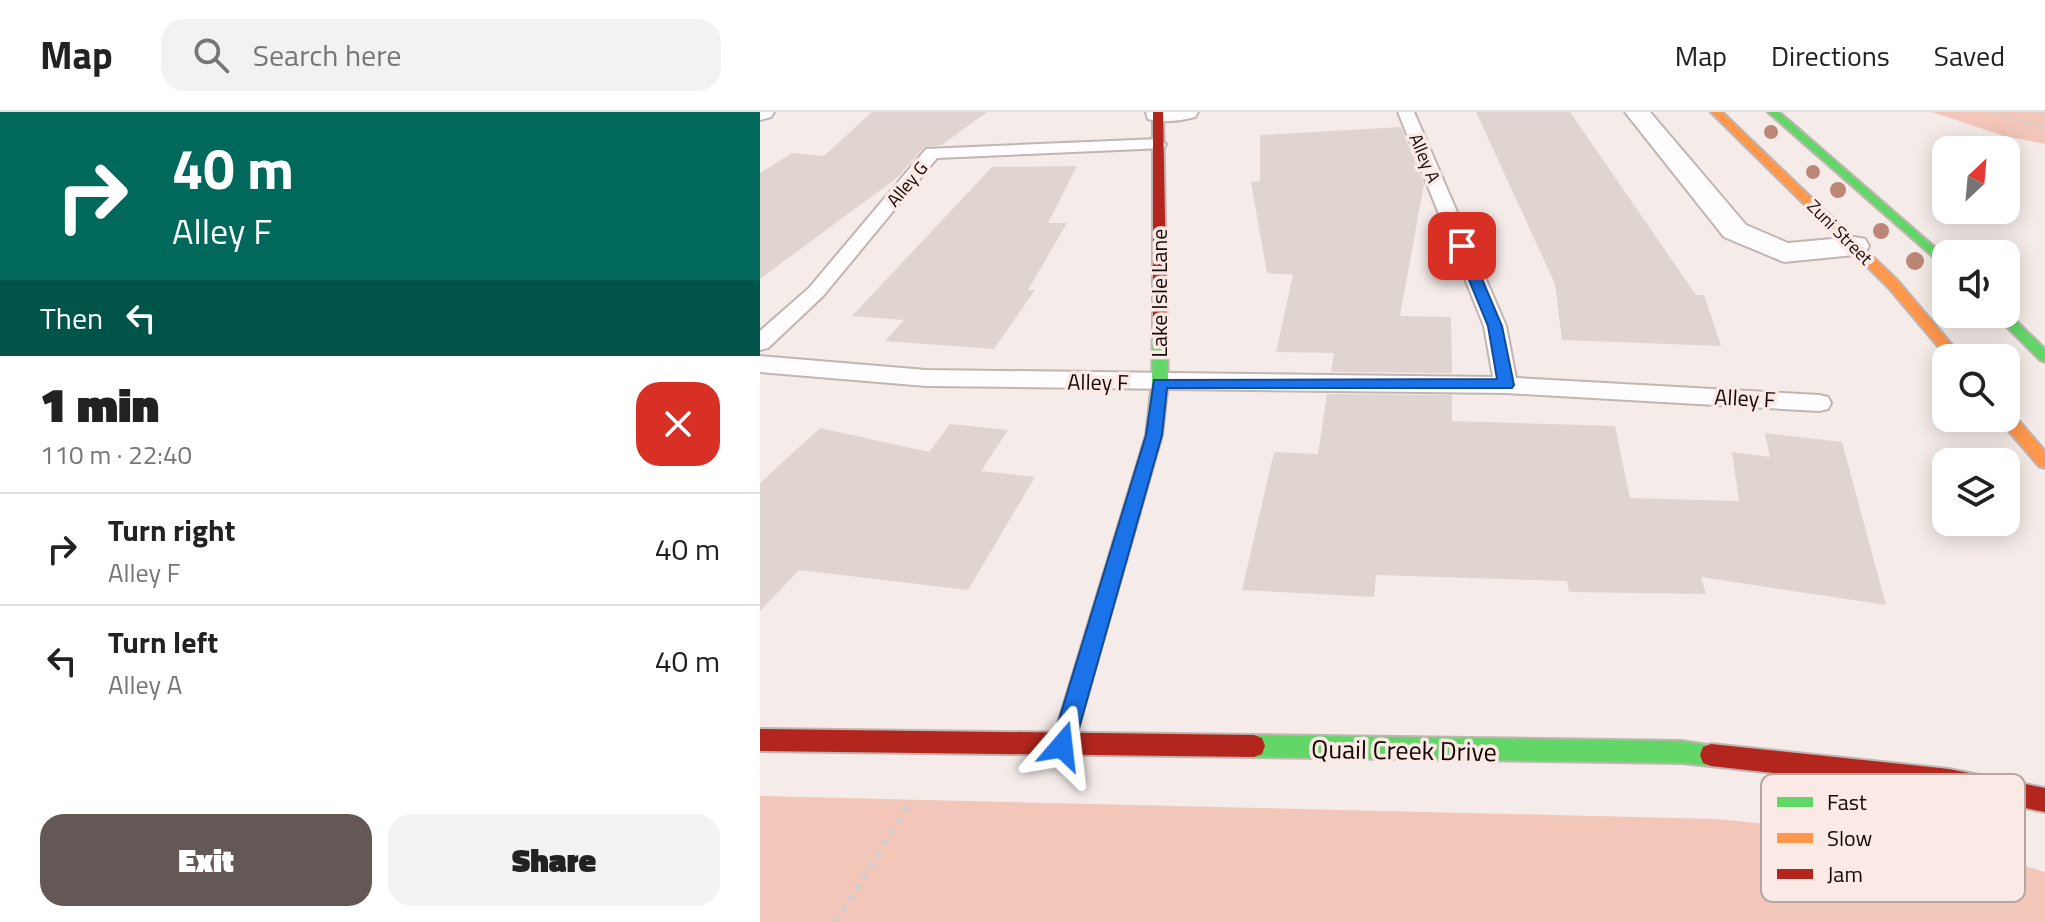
<!DOCTYPE html>
<meta charset="utf-8">
<style>
:root{--surface:#fff;--page:#f2f2f2;--text:#222;--muted:#767676;--line:#e0e0e0;--accent:#635855}
body{margin:0;font-family:"Titillium Web",sans-serif;background:var(--page);color:var(--text);height:100vh;display:flex;flex-direction:column;font-size:30px;white-space:nowrap}
*{box-sizing:border-box;margin:0}
p{font-size:26px;color:var(--muted)}
.icon{flex:none;width:44px;height:44px;fill:none;stroke:currentColor;stroke-width:2;stroke-linecap:round;stroke-linejoin:round}
.map{position:relative;flex:1;overflow:hidden}
.side{display:flex;flex-direction:column;background:var(--surface);width:760px}
.side>*{flex:none}
.banner{background:#00695c;color:#fff;overflow:hidden}
.needle{width:52px;rotate:26deg}
.tools{position:absolute;left:1172px;top:24px;display:grid;gap:16px}
.tools a{display:grid;place-items:center;width:88px;height:88px;border-radius:16px;background:var(--surface);box-shadow:0 4px 20px #0003;font-size:40px}
.pin{position:absolute;display:grid;place-items:center;width:68px;height:68px;color:#fff;margin:-34px;border-radius:16px;box-shadow:0 4px 12px #0006}
.me{position:absolute;width:88px;margin:-44px;rotate:17deg;stroke-linejoin:round;filter:drop-shadow(0 0 6px #0008)}
.turn{display:flex;align-items:center;gap:28px;height:168px;padding:0 40px;font-size:36px}
.turn .icon{width:104px;height:104px;stroke-width:2.5}
.turn b{display:block;font-size:56px;line-height:68px}
.then{display:flex;align-items:center;height:76px;padding:0 40px;background:#0003;gap:16px;font-size:30px}
.round{display:grid;place-items:center;flex:none;width:84px;height:84px;border-radius:24px;background:var(--page)}
.headline{display:flex;align-items:center;justify-content:space-between;height:136px;padding:0 40px}
h1{font-size:48px;font-weight:800;line-height:60px}
.button{display:flex;gap:16px;margin-top:auto;padding:16px 40px}
.button a{flex:1;height:92px;border-radius:24px;background:var(--accent);color:#fff;font-size:32px;font-weight:800;line-height:92px;text-align:center}
.button a+a{background:var(--page);color:var(--text)}
ul{padding:0;list-style:none}
li{display:flex;align-items:center;gap:24px;height:112px;padding:0 40px;border-top:2px solid var(--line)}
li div{flex:1}
li b{display:block;font-size:30px}
li em{font-style:normal}
header{display:flex;align-items:center;gap:48px;box-sizing:border-box;height:112px;padding:0 40px;background:var(--surface);border-bottom:2px solid var(--line)}
header strong{font-size:38px}
nav{display:flex;gap:44px;margin-inline-start:auto;font-size:28px}
.search{width:560px;height:72px;background:var(--page);display:flex;align-items:center;gap:20px;box-sizing:border-box;padding:0 28px;border-radius:24px;color:var(--muted);font-size:30px}
main{display:flex;flex:1;min-height:0}
.map>svg:first-child{display:block}
.green{fill:#f2c6b9}
.building{fill:#dfd4d0}
.lines{fill:none;stroke-linecap:round;stroke-linejoin:round}
.lane-casing{stroke:#c0b5b2;stroke-width:4}
.street-casing{stroke:#c0b5b2;stroke-width:4}
.fast-casing{stroke:#c0b5b2;stroke-width:4}
.slow-casing{stroke:#c0b5b2;stroke-width:4}
.jam-casing{stroke:#c0b5b2;stroke-width:4}
.path-far1{stroke:#d1cecd;stroke-width:3;stroke-dasharray:3 4;stroke-linecap:butt}
.path{stroke:#d1cecd;stroke-width:6;stroke-dasharray:5 8;stroke-linecap:butt}
.lane{fill:#fefcfc;fill-rule:evenodd}
.street{fill:#fefcfc;fill-rule:evenodd}
.fast{fill:#63d668;fill-rule:evenodd}
.slow{fill:#ff974d;fill-rule:evenodd}
.jam{fill:#b3261e;fill-rule:evenodd}
.tree{fill:#bd8777}
.route{fill:#1a73e8;stroke:#114b97;stroke-width:2}
.labels{text-anchor:middle;dominant-baseline:central;stroke-width:7;stroke-linejoin:round;paint-order:stroke}
.far-street-label{font-size:18px;fill:#150906;stroke:#fae9e4}
.street-label{font-size:22px;fill:#150906;stroke:#fae9e4}
.near-street-label{font-size:26px;fill:#150906;stroke:#fae9e4}
.key{fill:#fae9e4;stroke:#b5a6a1;stroke-width:2}
.key-label{font-size:22px;fill:#150906}
</style>
<header>
<strong>Map</strong>
<div class="search"><svg class="icon" aria-label="search" viewBox="0 0 24 24"><circle cx="10" cy="10" r="6"/><path d="M15 15l6 6"/></svg>Search here</div>
<nav><a>Map</a><a>Directions</a><a>Saved</a></nav>
</header>
<main>
<section class="side">
<div class="banner">
<div class="turn"><svg class="icon" aria-label="right" viewBox="0 0 24 24"><path d="M7 20v-9h11M14 6l5 5-5 5"/></svg><div><b>40 m</b>Alley F</div></div>
<div class="then">Then<svg class="icon" aria-label="left" viewBox="0 0 24 24"><path d="M17 20v-9H6M10 6l-5 5 5 5"/></svg></div>
</div>
<div class="headline"><div><h1>1 min</h1><p>110 m · 22:40</p></div><a class="round" style="background:#d93025;color:#fff"><svg class="icon" aria-label="close" viewBox="0 0 24 24"><path d="M6 6l12 12M18 6L6 18"/></svg></a></div>
<ul>
<li><svg class="icon" aria-label="right" viewBox="0 0 24 24"><path d="M7 20v-9h11M14 6l5 5-5 5"/></svg><div><b>Turn right</b><p>Alley F</p></div><em>40 m</em></li>
<li><svg class="icon" aria-label="left" viewBox="0 0 24 24"><path d="M17 20v-9H6M10 6l-5 5 5 5"/></svg><div><b>Turn left</b><p>Alley A</p></div><em>40 m</em></li>
</ul>
<div class="button"><a>Exit</a><a>Share</a></div>
</section>
<div class="map">
<svg width="1285" height="810" viewBox="0 0 1285 810">
<rect width="100%" height="100%" fill="#f5ece9"/>
<!-- green -->
<path class="green" d="M1172 0H1285V32L1244 24Z
M0 684 957 707 1181 729 1285 760V810H0Z"/>
<!-- building -->
<path class="building" d="M112 0H227L182 33 164 35 138 65 0 167V61L32 41 64 44Z
M716 0H810L936 183H944L961 234 802 228 795 172Z
M641 15 664 72 640 204 691 205 692 261 571 260 574 241 516 240 533 163 507 161 491 70 500 69V23Z
M317 54 288 111H307L268 178H275L234 237 125 229 144 208 92 204 232 55Z
M567 282 692 283V309L855 314 870 386 979 389 972 340 1010 345 1005 321 1082 330 1126 493 941 465 946 482 809 480 807 469 616 463 614 485 482 478 514 340 558 342Z
M190 312 248 318 221 359 275 365 208 478 39 458 0 499V371L60 316 169 340Z"/>
<g class="lines">
<!-- lane casing -->
<g class="lane-casing">
<path id="lane" d="M638 0H654L746 214 756 266 1059 283 1068 285 1071 291 1068 297 1059 299 746 281 166 274 0 260V244L166 258 733 265 724 214Z
M398 27 406 32 404 36 177 46 63 184 8 236 0 238V219L49 176 166 37Z"/>
</g>
<!-- street casing -->
<g class="street-casing">
<path id="street" d="M0 0H14L11 5 0 8Z
M386 0H438L435 5C420 9 403 11 388 7Z
M865 0H890L986 113 1028 131 1094 125 1105 127 1109 134 1105 141 1094 143 1024 150 964 125Z"/>
</g>
<!-- fast casing -->
<g class="fast-casing">
<path id="fast" d="M1008 0H1019L1186 145V156Z
M1246 199 1285 237V250L1280 248 1234 202H1246Z
M400 210 407 214 408 271 402 323 313 634 310 642 302 645 294 642 291 634 386 323 392 271 393 214Z
M494 623 922 629 959 635 962 643 959 651 951 654 922 651 494 645 486 642 483 634 486 626Z"/>
</g>
<!-- slow casing -->
<g class="slow-casing">
<path id="slow" d="M951 0H962L1138 169 1203 246H1188L1128 175Z
M1246 299 1252 301 1285 339V356L1279 354 1240 309 1239 306H1246Z"/>
</g>
<!-- jam casing -->
<g class="jam-casing">
<path id="jam" d="M393 0H403L407 214 400 218 393 214Z
M0 617 494 623 502 626 505 634 502 642 494 645 0 639Z
M951 632 1189 657 1285 676V700L1189 681 951 654 943 651 940 643 943 635Z"/>
</g>
<!-- path-far1 -->
<path class="path-far1" d="M1235 0 1285 16
M1274 0 1285 3"/>
<!-- path -->
<path class="path" d="M76 810 149 692"/>
<!-- lane -->
<use href="#lane" class="lane"/>
<!-- street -->
<use href="#street" class="street"/>
<!-- fast -->
<use href="#fast" class="fast"/>
<!-- slow -->
<use href="#slow" class="slow"/>
<!-- jam -->
<use href="#jam" class="jam"/>
</g>
<!-- trees -->
<g class="tree">
<circle cx="1011" cy="20" r="7"/>
<circle cx="1053" cy="60" r="7"/>
<circle cx="1078" cy="78" r="8"/>
<circle cx="1121" cy="119" r="8"/>
<circle cx="1155" cy="149" r="9"/>
</g>
<!-- route -->
<path class="route" d="M702 130 708 134 742 214 754 273 752 276H407L402 323 314 634 310 642 302 645 294 642 291 634 386 323 394 268 737 267 728 214 695 134Z"/>
<g class="labels">
<!-- far-street labels -->
<g class="far-street-label">
<text transform="translate(665 46) rotate(67)">Alley A</text>
<text transform="translate(147 72) rotate(-50)">Alley G</text>
<text transform="translate(1080 120) rotate(45)">Zuni Street</text>
</g>
<!-- street labels -->
<g class="street-label">
<text transform="translate(399 181) rotate(-90)">Lake Isle Lane</text>
<text transform="translate(338 270) rotate(1)">Alley F</text>
<text transform="translate(985 286) rotate(3)">Alley F</text>
</g>
<!-- near-street labels -->
<g class="near-street-label">
<text transform="translate(644 638) rotate(1)">Quail Creek Drive</text>
</g>
</g>
<!-- legend -->
<rect x="1001" y="662" width="264" height="128" rx="12" class="key"/>
<rect x="1017" y="685" width="36" height="10" fill="#63d668"/>
<rect x="1017" y="721" width="36" height="10" fill="#ff974d"/>
<rect x="1017" y="757" width="36" height="10" fill="#b3261e"/>
<g class="key-label">
<text x="1067" y="698">Fast</text>
<text x="1067" y="734">Slow</text>
<text x="1067" y="770">Jam</text>
</g>
</svg>
<div class="tools">
<a><svg class="needle" viewBox="-14 -14 28 28"><path d="M0-13l5 13h-10z" fill="#e53935"/><path d="M0 13l5-13h-10z" fill="#767676"/></svg></a>
<a><svg class="icon" aria-label="sound" viewBox="0 0 24 24"><path d="M4 9h4l5-4v14l-5-4H4zM17 9q2 3 0 6"/></svg></a>
<a><svg class="icon" aria-label="search" viewBox="0 0 24 24"><circle cx="10" cy="10" r="6"/><path d="M15 15l6 6"/></svg></a>
<a><svg class="icon" aria-label="layers" viewBox="0 0 24 24"><path d="M12 4l9 5-9 5-9-5zM3 14l9 5 9-5"/></svg></a>
</div>
<div class="pin" style="left:702px;top:134px;background:#d93025"><svg class="icon" aria-label="arrive" viewBox="0 0 24 24"><path d="M6 21V4h12l-3 4 3 4H6"/></svg></div>
<svg class="me" style="left:302px;top:634px" viewBox="-20 -20 40 40"><path d="M0-17L14 15 0 8-14 15z" fill="#1a73e8" stroke="#fff" stroke-width="4"/></svg>
</div>
</main>
